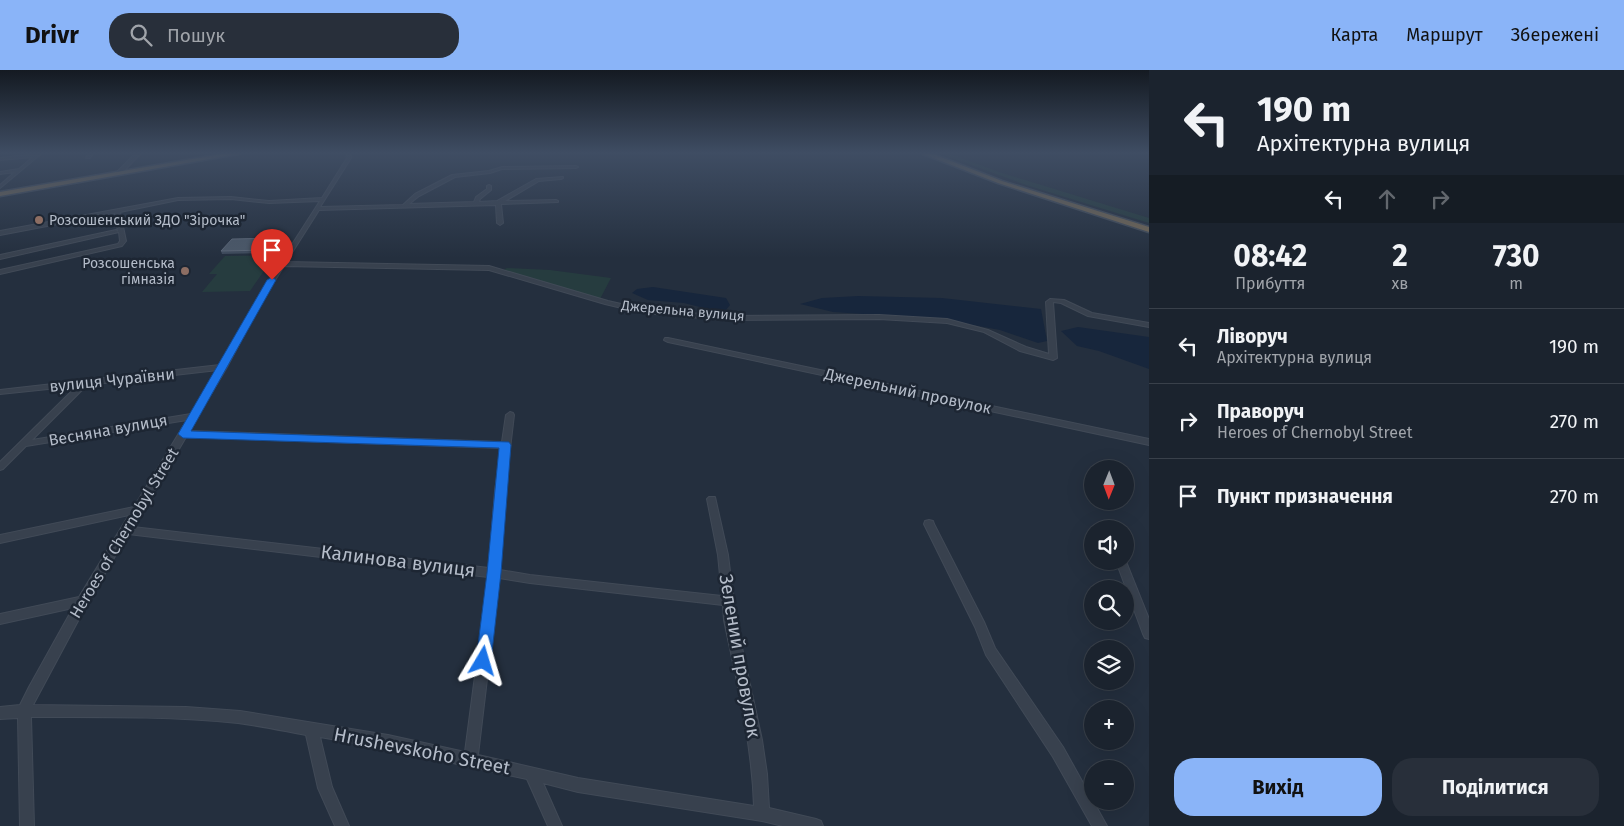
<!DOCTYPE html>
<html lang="uk">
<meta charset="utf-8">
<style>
:root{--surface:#1b232e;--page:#282f3a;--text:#f1f3f6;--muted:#a0a4aa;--line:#39404a;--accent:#8ab4f8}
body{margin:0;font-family:"Fira Sans",sans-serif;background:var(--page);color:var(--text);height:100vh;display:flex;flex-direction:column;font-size:19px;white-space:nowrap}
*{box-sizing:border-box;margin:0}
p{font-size:16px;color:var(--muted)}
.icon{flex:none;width:28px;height:28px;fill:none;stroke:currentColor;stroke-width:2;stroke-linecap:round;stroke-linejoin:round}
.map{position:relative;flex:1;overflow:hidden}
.side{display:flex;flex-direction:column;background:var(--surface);width:475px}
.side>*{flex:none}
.top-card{background:#1b232e;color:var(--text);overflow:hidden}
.needle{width:32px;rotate:181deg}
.buttons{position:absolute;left:1084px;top:390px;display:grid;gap:10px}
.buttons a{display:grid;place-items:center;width:50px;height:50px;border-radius:50%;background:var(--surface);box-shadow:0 5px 20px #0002,0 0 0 1px var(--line);font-size:25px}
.pin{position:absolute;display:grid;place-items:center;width:42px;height:42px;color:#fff;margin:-51px -21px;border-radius:50% 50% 50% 0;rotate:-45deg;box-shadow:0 0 5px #0007}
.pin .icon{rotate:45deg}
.me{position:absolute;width:55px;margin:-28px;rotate:7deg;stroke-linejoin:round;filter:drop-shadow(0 0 4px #0008)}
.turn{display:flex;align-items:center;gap:18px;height:105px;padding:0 25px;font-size:22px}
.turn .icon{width:65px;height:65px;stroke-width:2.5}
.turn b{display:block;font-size:35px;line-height:42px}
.lanes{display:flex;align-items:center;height:48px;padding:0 25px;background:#0003;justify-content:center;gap:25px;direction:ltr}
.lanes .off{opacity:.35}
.eta{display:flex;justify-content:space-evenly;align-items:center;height:85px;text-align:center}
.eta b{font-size:30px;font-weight:700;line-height:35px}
.action{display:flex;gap:10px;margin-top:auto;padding:10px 25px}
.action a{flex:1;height:58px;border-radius:20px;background:var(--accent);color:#111;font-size:20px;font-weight:700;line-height:58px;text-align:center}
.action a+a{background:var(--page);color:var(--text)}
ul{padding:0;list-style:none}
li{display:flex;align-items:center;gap:15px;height:75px;padding:0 25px;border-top:1px solid var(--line)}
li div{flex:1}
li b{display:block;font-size:19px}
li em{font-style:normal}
header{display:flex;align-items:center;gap:30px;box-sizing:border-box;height:70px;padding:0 25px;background:var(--accent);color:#111}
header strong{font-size:24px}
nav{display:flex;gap:28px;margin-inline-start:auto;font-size:18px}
.search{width:350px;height:45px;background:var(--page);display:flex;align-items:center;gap:12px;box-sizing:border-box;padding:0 18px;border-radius:20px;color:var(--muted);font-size:19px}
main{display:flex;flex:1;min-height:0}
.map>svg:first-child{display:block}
.green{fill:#263c3f}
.water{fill:#17263c}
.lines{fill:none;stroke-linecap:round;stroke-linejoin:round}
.minor-casing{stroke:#414a57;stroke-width:2}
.highway-casing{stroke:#434c59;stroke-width:3}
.minor{fill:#38414e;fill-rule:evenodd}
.highway{fill:#746855;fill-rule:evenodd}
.wall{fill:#3f4b5c}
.shaded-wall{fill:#2f3b4b}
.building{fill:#4b5868;stroke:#5c6777}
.route{fill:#1a73e8;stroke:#114b97}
.education-dot{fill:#8d6e63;stroke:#1d2633;stroke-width:2}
.labels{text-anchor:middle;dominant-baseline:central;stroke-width:5;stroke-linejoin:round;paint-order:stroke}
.far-poi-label{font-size:14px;fill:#b4bcc9;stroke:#1d2633;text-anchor:start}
.far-street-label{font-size:14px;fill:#b4bcc9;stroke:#1d2633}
.street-label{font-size:16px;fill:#b4bcc9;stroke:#1d2633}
.near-street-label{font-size:19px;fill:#b4bcc9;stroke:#1d2633}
</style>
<header>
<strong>Drivr</strong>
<div class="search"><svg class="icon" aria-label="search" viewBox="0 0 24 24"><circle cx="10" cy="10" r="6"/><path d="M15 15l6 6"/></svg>Пошук</div>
<nav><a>Карта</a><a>Маршрут</a><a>Збережені</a></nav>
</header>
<main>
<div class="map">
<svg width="1149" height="756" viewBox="0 0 1149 756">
<rect width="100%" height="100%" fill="#242f3e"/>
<!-- green -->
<path class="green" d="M936 82H945L1002 103 1149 148V153L1026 115Z
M275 185 250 221 202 222 217 204H209L225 186Z
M507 198 550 200 611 208 600 229 504 200Z"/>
<!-- water -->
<path class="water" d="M653 217 726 228 730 235 726 240 720 242 684 233 648 230 632 223 637 219Z
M858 226 942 228 1041 239 1047 271 1038 273 1000 260 940 249 833 242 800 234 822 228Z
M1078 257 1149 267V299L1099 281 1077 276 1061 261Z"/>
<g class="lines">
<!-- minor casing -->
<g class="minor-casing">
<path id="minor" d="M38 82H43L0 118V115L15 102 0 104V102L19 99 33 87 0 90V88L36 84Z
M89 82H94L90 88H86Z
M137 82H142L120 105H116V103Z
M346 82H350L351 88 320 137 403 135 415 124 452 105 489 101 502 97 576 96 578 97 576 98 502 99 490 103 455 107 419 126 409 134 474 132 476 127 487 119V116L489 115 491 116V120L480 129 479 132 497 131 536 109 563 107V108L561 109 539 111 505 131 556 130 558 131V132L501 134 503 153 500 155 497 153 496 135 319 140 286 192 489 196 608 231 643 239 725 246 879 245 947 249 988 260 1026 277 1049 284 1046 232 1050 229 1064 230 1092 243 1149 253V257L1088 246 1061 233 1053 232 1057 288 1053 290 1020 281 984 262 947 253 879 249 725 250 643 243 605 234 489 200 284 196 263 229 227 297 189 361 502 372 506 345 510 342 513 343 514 345 505 421 500 500 530 505 722 526 718 485 707 429 709 427H715L728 485 736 550 762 670 767 704 769 738 816 749 821 751 823 756H783L762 751 578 722 543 713 562 756H548L527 709 388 679 320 667 332 717 349 756H335L318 718 306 665C284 661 261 656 238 653 169 646 100 647 31 647L34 756H20L18 648 0 649V637L20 635 29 617 73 538 0 554V544L79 527 129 445 0 473V465L134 437 187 350 26 376 3 399 0 400V392L77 316 0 324V320L220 295 257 229 320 131 269 133 231 129 178 130 120 142 126 171 122 176 0 204V200L118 174 120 171 119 162 0 189V185L116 160 118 162 115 143 0 165V161L178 128 231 127 269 131 322 128 347 88ZM218 300 191 344 32 370 87 315ZM186 367 501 378 495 421 489 498 133 457ZM128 464 488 507 465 682 388 665 240 641 186 637 33 635 87 534ZM499 508 530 513 723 535 724 550C737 612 752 673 754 736L578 708 478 685Z
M665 268H668L1149 369V375L668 272 664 270Z
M929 450 933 451 934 454 984 552 995 578 1063 677 1107 756H1092L1053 687 986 585 975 557 924 454 925 451Z
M1125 489 1149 549V569L1145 568 1143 564 1116 491H1125Z"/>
</g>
<!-- highway casing -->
<g class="highway-casing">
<path id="highway" d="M233 82H249L0 126V122Z
M918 82H928L1002 111 1149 157V162L998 113Z"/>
</g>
<!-- minor -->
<use href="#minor" class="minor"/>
<!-- highway -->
<use href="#highway" class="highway"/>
</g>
<!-- wall -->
<path class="wall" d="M280 170 271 183 222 184 221 181Z"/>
<!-- shaded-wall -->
<path class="shaded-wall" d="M279 168 280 170 271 183 270 180Z"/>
<!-- building -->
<path class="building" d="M279 168 270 180 221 181 232 169Z"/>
<!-- sky -->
<linearGradient id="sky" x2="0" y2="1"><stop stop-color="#141a22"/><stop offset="0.44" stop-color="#3f4d63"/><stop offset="1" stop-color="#3f4d63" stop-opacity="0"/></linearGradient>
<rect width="1149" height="188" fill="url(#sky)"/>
<!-- route -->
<path class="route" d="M272 207 276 210 191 361 509 372 511 375 501 503 491 591 489 596 483 598 478 596 476 591 487 503 499 378 183 368 178 364 267 210Z"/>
<!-- markers -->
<g class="education-dot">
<circle cx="39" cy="150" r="5"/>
<circle cx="185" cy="201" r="5"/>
</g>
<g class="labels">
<!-- far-poi labels -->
<g class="far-poi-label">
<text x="49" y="150">Розсошенський ЗДО "Зірочка"</text>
<text x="175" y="193" text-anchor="end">Розсошенська<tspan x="175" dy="16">гімназія</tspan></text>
</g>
<!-- far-street labels -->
<g class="far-street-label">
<text transform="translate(683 241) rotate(5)">Джерельна вулиця</text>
</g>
<!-- street labels -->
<g class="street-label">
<text transform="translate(112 310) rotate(-6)">вулиця Чураївни</text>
<text transform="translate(908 321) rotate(12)">Джерельний провулок</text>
<text transform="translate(108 360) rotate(-10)">Весняна вулиця</text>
<text transform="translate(124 463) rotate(-59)">Heroes of Chernobyl Street</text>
</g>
<!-- near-street labels -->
<g class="near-street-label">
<text transform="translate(398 491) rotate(7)">Калинова вулиця</text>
<text transform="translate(740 586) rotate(80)">Зелений провулок</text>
<text transform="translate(422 681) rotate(11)">Hrushevskoho Street</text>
</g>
</g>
</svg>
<div class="buttons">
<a><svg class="needle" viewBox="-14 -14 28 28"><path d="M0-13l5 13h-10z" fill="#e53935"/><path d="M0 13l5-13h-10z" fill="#a0a4aa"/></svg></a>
<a><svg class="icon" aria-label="sound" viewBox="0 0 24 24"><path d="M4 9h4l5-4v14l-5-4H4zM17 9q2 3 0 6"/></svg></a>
<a><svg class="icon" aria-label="search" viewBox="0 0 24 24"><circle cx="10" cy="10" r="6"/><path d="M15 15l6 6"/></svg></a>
<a><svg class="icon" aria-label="layers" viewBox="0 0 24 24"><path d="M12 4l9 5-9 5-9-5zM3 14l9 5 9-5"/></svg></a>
<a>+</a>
<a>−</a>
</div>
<div class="pin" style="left:272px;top:210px;background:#d93025"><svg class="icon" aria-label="arrive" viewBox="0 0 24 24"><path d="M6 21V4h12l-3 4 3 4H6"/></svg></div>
<svg class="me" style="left:483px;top:591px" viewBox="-20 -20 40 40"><path d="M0-17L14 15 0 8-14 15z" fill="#1a73e8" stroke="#fff" stroke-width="4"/></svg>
</div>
<section class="side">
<div class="top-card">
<div class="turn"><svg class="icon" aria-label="left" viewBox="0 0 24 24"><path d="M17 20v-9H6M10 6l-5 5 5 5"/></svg><div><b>190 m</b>Архітектурна вулиця</div></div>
<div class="lanes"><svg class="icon" aria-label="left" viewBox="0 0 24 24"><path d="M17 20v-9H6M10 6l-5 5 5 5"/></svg><svg class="icon off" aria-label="ahead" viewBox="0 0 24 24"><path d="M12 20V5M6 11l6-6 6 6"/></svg><svg class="icon off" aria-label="right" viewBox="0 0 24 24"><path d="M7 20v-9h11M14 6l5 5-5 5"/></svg></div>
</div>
<div class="eta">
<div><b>08:42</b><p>Прибуття</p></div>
<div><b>2</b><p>хв</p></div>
<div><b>730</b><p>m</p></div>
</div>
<ul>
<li><svg class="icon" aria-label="left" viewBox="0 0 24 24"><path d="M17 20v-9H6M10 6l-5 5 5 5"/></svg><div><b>Ліворуч</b><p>Архітектурна вулиця</p></div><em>190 m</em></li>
<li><svg class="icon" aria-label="right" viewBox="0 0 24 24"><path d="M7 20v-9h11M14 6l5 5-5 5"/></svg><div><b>Праворуч</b><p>Heroes of Chernobyl Street</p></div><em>270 m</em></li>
<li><svg class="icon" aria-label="arrive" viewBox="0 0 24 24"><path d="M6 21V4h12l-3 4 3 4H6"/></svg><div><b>Пункт призначення</b></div><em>270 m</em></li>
</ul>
<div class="action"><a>Вихід</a><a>Поділитися</a></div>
</section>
</main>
